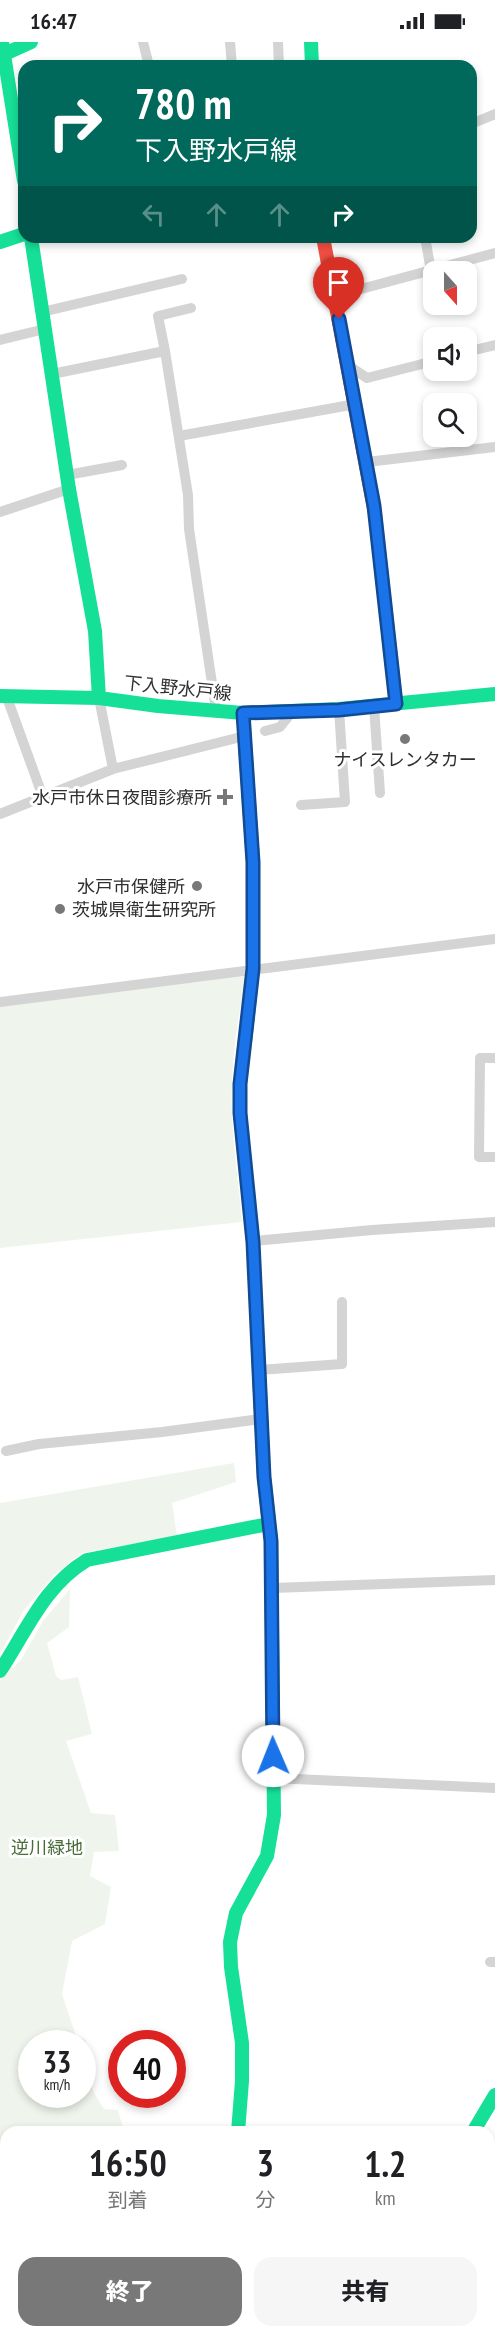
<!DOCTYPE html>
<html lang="ja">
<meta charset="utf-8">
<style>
:root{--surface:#fff;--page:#f6f6f6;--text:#202124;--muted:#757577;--accent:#787878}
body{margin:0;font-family:"PT Sans Narrow","Noto Sans JP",sans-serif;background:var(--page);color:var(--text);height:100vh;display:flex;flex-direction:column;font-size:22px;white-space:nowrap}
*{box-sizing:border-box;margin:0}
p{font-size:20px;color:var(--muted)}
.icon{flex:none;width:33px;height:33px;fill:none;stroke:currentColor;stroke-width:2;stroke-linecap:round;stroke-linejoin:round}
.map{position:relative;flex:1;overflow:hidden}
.sheet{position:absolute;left:0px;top:2084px;width:495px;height:212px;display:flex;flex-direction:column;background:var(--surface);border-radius:18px 18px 0 0;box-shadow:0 3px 9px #0003}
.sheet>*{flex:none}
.guide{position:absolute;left:18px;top:18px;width:459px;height:183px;border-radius:18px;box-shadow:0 3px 9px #0003;background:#00695c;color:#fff;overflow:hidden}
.needle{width:39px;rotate:159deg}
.controls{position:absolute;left:423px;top:219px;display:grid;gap:12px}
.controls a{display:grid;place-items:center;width:54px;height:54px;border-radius:12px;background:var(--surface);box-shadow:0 3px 9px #0003;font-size:30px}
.speed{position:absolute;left:18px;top:1988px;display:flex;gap:12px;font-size:30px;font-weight:700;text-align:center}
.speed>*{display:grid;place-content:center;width:78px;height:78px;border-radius:50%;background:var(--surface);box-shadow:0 3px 9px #0003;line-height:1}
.speed small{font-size:15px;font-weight:400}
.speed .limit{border:9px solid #d22;background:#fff;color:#111}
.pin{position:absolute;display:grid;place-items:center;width:51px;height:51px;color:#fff;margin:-62px -26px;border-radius:50% 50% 50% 0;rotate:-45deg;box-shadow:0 0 6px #0007}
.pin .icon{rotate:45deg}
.me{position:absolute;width:66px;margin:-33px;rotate:359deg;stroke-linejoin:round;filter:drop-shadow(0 0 4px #0008)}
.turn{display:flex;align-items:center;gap:21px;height:126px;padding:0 18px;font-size:27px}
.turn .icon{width:78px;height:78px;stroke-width:2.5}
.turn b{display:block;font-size:42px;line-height:51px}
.lanes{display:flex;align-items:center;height:57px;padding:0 18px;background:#0003;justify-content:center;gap:30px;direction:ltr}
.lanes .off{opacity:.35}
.eta{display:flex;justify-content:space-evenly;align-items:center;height:102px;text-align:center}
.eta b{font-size:36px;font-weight:800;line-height:42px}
.cta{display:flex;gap:12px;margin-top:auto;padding:12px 18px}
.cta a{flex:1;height:69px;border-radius:18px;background:var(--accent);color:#fff;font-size:24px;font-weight:800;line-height:69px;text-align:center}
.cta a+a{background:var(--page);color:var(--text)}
.status{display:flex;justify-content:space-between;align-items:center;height:42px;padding:0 30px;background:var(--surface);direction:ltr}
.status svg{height:16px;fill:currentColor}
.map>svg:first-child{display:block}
.green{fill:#eff5ec;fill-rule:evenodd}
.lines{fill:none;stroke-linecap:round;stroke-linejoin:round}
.street{stroke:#d4d4d4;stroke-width:10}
.fast{stroke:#16e098;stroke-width:14}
.slow{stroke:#ffcf43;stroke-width:14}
.jam{stroke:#f24e42;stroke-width:14}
.route-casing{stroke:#114b97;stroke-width:15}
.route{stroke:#1a73e8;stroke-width:10}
.poi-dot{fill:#787878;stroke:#fff;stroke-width:2}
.labels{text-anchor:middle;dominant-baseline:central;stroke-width:6;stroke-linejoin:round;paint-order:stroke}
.street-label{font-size:18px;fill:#2f2f2f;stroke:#fff}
.poi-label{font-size:18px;fill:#2f2f2f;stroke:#fff;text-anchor:end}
.park-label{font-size:18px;fill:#486c3a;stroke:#fff}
</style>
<div class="status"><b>16:47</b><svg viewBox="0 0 49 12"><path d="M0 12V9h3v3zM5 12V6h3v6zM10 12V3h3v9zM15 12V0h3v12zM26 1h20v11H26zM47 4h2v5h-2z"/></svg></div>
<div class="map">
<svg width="495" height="2294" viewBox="0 0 495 2294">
<rect width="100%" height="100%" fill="#fff"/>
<!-- green -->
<path class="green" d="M247 934C236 980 230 1028 232 1075 234 1110 239 1145 242 1180L0 1206V963Z
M234 1421 236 1440 172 1461 177 1494 81 1511 54 1533 24 1568 0 1612V1461Z
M70 1547 69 1585 47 1601 56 1634 61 1638 78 1635 92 1692 66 1699 91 1771 115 1773 119 1809 94 1810 90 1834 111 1845 105 1882 72 1899 62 1952 76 1994 86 1998C86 2033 85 2037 104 2067L118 2068 124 2089 6 2090V2289H38L41 2294H0V1637L10 1624 13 1626 21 1618 43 1579ZM32 2001H82V2052H32Z"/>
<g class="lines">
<!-- street -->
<path class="street" d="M143 0 149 24
M230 0 232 24
M278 0 279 24
M471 82 495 72
M425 195 431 229
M335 254 495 211
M191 266 158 274 165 309 188 453 189 487 216 668
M42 270 182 237
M0 298 45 287
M466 310 495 303
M349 324 367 336 434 319
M52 332 165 309
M179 394 356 362
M367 420 495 405
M67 433 122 423
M0 470 69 447
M6 653 43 755
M99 656 113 727
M374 664 380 751
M265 689 280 685 292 670
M301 763 345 760 339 667
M0 772 113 727 245 694
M0 960 495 897
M495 1016H480L479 1115H495
M253 1199 372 1188 495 1180
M259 1328 342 1322V1260
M6 1409 39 1402 162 1390 261 1377
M273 1546 495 1538
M273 1736 495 1746
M490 1920H495
M489 2162H495"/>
<!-- fast -->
<path class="fast" d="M2 0 24 139
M311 0 312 24
M0 14 31 0
M31 195 69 447 95 589 99 656
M0 200 24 192
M375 472 396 662
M0 654 99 656 158 664 243 671 339 667 495 652
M243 671 253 820V927L245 1000
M0 1629C27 1588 44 1544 87 1518L268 1482
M238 2090 242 2039V2001L231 1925 230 1900 236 1871 267 1814 274 1773 271 1499 264 1435 258 1308
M473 2090 495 2053
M233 2289V2294
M431 2294 432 2289"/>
<!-- slow -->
<path class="slow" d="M245 1000 240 1042V1071L253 1199 258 1308"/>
<!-- jam -->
<path class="jam" d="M323 195 375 472"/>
</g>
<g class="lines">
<!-- route casing -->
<g class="route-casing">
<path id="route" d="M273 1714 271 1499 264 1435 253 1200 240 1071V1042L253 927V820L243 671 339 668 396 662 374 464 339 277"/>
</g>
<!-- route -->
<use href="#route" class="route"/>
</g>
<!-- markers -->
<g class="poi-dot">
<circle cx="405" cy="697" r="6"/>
<path d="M222 746h6v6h6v6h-6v6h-6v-6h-6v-6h6z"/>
<circle cx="197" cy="844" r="6"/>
<circle cx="60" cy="867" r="6"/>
</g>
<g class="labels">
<!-- street labels -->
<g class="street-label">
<text transform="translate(178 646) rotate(6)">下入野水戸線</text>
</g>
<!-- poi labels -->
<g class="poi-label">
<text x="405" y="717" text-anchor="middle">ナイスレンタカー</text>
<text x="212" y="755">水戸市休日夜間診療所</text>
<text x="185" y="844">水戸市保健所</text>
<text x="72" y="867" text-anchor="start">茨城県衛生研究所</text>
</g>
<!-- park labels -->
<g class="park-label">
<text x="47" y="1805">逆川緑地</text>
</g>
</g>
</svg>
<div class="controls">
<a><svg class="needle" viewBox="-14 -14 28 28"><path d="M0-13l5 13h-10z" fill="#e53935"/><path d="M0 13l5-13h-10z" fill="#757577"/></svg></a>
<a><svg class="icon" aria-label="sound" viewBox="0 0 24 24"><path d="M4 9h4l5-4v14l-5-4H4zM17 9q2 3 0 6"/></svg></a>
<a><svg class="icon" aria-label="search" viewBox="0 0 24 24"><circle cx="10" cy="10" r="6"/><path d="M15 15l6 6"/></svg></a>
</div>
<div class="speed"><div>33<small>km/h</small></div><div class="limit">40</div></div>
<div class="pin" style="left:339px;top:277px;background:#d93025"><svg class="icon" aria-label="arrive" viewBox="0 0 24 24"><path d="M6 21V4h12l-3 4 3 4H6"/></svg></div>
<svg class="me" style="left:273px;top:1714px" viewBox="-20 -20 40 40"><circle r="19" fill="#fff"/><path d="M0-13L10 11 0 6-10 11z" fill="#1a73e8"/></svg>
<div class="guide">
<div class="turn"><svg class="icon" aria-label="right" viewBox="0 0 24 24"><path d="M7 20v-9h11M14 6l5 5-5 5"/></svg><div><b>780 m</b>下入野水戸線</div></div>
<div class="lanes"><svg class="icon off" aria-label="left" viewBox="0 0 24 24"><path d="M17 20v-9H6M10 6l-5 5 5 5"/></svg><svg class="icon off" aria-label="ahead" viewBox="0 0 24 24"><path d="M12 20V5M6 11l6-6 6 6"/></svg><svg class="icon off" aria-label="ahead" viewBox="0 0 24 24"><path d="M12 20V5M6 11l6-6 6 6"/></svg><svg class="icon" aria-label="right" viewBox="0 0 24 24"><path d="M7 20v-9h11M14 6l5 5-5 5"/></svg></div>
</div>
<section class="sheet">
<div class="eta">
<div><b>16:50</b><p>到着</p></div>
<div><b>3</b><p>分</p></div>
<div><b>1.2</b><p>km</p></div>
</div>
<div class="cta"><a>終了</a><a>共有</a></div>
</section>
</div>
